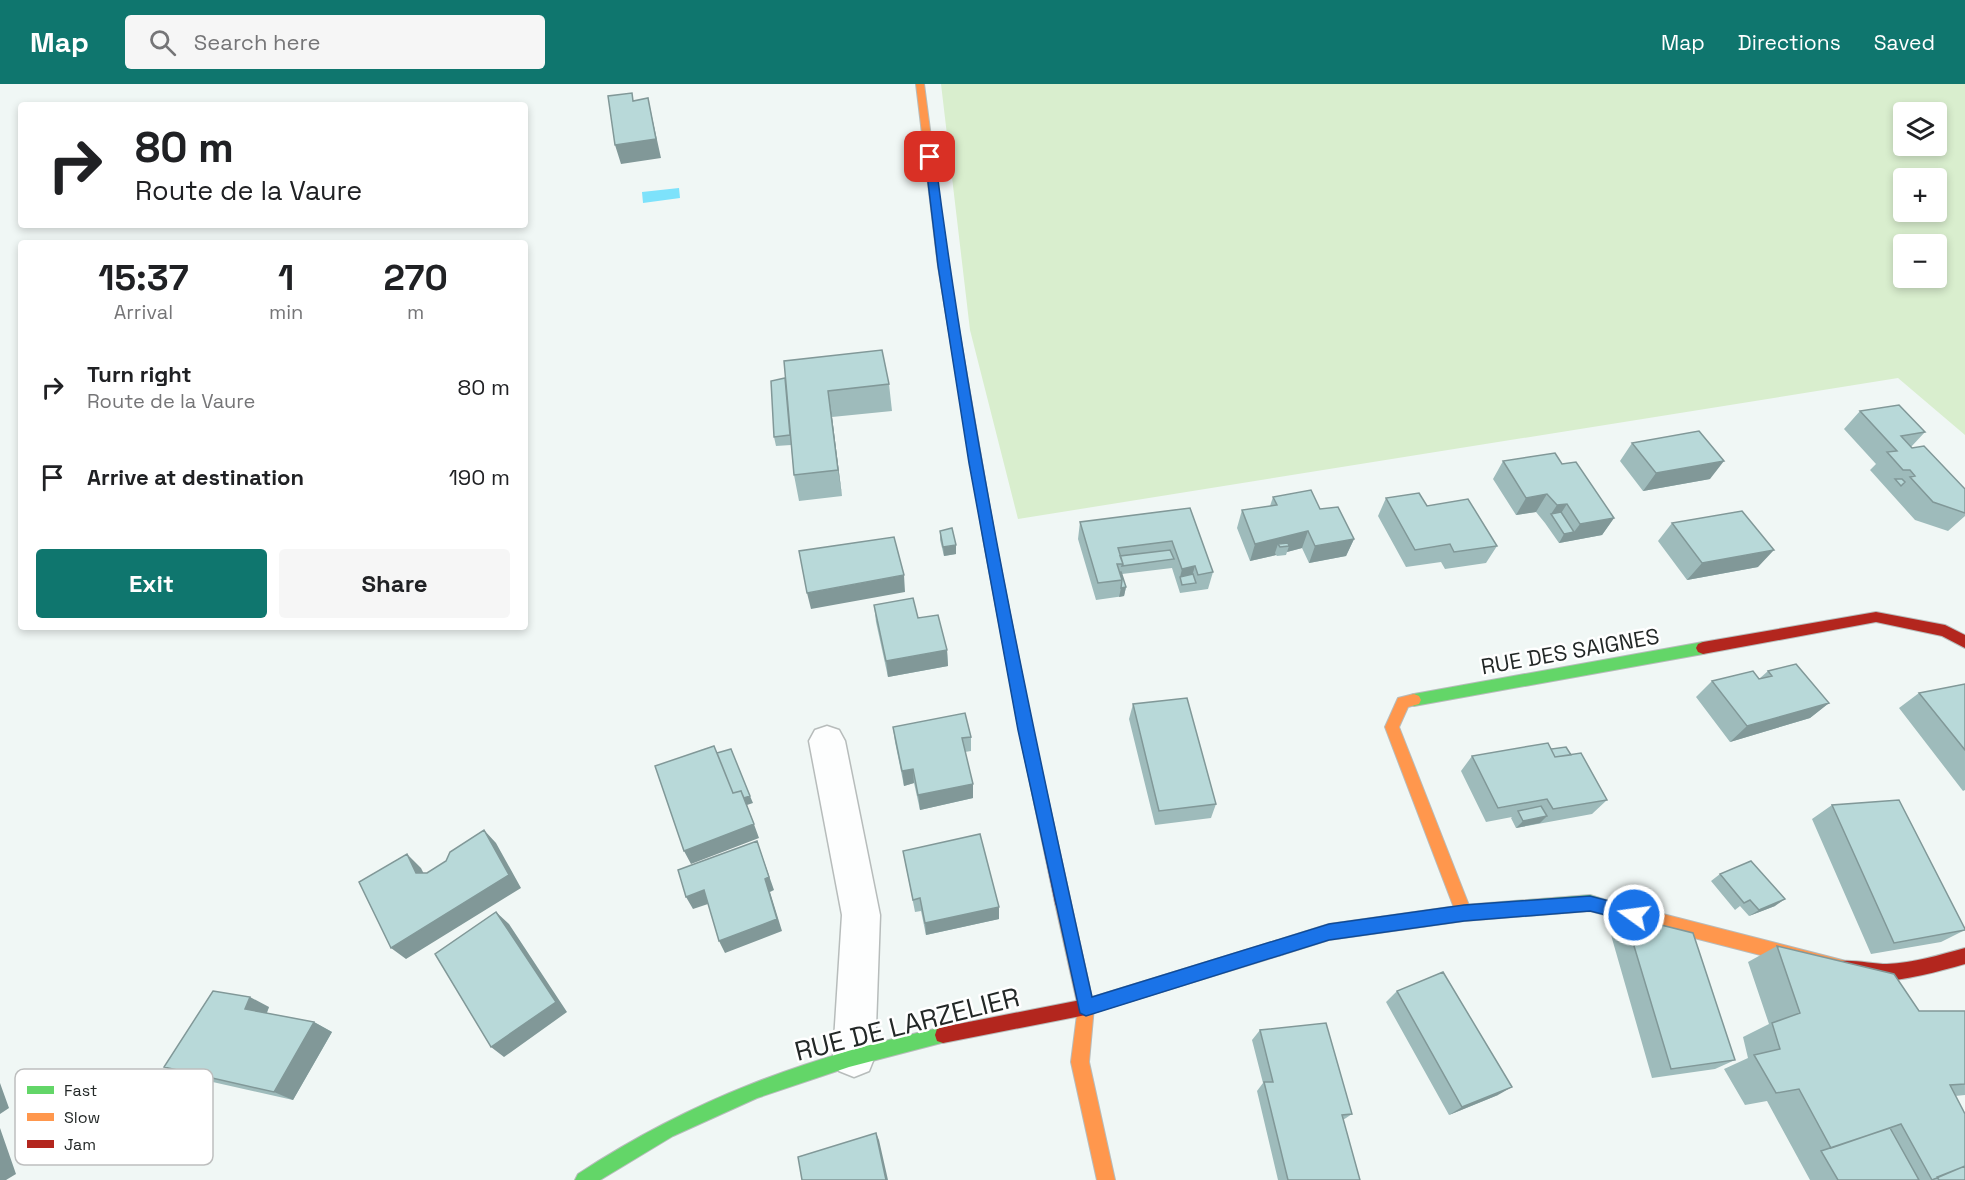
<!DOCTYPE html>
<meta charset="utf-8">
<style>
:root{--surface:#fff;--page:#f6f6f6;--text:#202124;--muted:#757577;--accent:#0f766e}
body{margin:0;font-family:"Space Grotesk",sans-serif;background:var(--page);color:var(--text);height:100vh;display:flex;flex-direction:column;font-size:22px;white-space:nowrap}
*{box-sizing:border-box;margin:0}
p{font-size:20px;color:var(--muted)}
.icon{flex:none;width:33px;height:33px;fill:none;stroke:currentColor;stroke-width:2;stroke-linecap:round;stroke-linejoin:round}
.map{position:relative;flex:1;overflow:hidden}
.panel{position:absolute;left:18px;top:156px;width:510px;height:390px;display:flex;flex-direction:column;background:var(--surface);border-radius:6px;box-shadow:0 3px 9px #0003}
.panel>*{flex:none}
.guide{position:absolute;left:18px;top:18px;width:510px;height:126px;border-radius:6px;box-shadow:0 3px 9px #0003;background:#fff;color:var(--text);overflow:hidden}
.tools{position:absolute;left:1893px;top:18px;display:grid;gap:12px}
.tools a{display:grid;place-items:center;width:54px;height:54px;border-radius:6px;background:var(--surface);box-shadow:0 3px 9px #0003;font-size:30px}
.pin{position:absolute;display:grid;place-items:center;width:51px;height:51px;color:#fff;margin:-26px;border-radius:12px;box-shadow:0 3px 9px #0006}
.me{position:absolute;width:66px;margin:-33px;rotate:284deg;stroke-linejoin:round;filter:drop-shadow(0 0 4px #0008)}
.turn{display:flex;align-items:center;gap:21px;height:126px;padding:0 18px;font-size:27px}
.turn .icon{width:78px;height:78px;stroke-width:2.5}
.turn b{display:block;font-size:42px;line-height:51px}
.eta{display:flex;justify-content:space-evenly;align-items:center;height:102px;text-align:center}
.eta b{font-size:36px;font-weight:600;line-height:42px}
.primary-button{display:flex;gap:12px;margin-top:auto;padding:12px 18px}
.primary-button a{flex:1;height:69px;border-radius:6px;background:var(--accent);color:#fff;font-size:24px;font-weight:600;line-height:69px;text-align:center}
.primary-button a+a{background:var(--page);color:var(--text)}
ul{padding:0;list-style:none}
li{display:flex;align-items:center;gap:18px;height:90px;padding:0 18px}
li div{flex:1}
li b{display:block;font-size:22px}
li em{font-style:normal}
header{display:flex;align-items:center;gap:36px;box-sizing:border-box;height:84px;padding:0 30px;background:var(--accent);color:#fff}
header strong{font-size:28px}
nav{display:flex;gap:33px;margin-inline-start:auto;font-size:21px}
.search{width:420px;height:54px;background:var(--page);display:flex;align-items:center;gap:15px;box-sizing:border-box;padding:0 21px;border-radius:6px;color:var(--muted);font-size:22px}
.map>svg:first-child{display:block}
.green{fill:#d9eece;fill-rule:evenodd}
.water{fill:#7de2fb}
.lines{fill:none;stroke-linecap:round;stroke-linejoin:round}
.street-casing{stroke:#b7bcbb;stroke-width:3}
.fast-casing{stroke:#b7bcbb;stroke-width:2}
.slow-casing{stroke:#b7bcbb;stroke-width:2}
.jam-casing{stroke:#b7bcbb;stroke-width:2}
.street{fill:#fdfefe;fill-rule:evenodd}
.fast{fill:#63d668;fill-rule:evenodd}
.slow{fill:#ff974d;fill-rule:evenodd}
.jam{fill:#b3261e;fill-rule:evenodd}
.wall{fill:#9ebbbb}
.shaded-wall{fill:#819898}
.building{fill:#b8d9d9;stroke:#819898;stroke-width:1.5}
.route{fill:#1a73e8;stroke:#114b97;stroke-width:1.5}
.labels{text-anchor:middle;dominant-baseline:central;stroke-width:5;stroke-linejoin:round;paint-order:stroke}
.street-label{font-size:22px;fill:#232827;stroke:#fff}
.near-street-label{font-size:27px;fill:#232827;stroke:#fff}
.key{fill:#fff;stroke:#bdbebe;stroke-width:1.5}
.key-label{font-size:16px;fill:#232827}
</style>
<header>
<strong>Map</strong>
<div class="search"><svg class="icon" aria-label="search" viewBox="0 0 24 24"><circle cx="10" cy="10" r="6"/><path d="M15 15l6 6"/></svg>Search here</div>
<nav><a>Map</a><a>Directions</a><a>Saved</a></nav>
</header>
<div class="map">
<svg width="1965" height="1096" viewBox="0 0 1965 1096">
<rect width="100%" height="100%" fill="#f0f7f5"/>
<!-- green -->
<path class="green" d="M941 0H1965V351L1898 294 1018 435 970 246ZM1904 28H1936V62H1904ZM1904 94H1936V128H1904ZM1904 160H1936V194H1904Z"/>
<!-- water -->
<path class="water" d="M679 104 680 114 643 119 642 108Z"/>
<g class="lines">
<!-- street casing -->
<g class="street-casing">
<path id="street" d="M827 642 839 646 845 657 880 831 875 972 869 987 854 993 839 987 833 972 842 831 809 657 815 646Z"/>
</g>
<!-- fast casing -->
<g class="fast-casing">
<path id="fast" d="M1703 558 1708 560 1710 564 1708 568 1703 570 1414 622 1409 620 1407 616 1409 612 1414 610Z
M1590 811 1622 821 1624 826 1622 831 1616 834 1590 827 1464 837 1329 856 1278 872 1272 870 1270 864 1272 858 1278 856 1329 840 1464 821Z
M943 943 949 945 951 951 949 957 849 983 757 1014 673 1052 600 1096H575L578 1090C694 1014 808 973 943 943Z"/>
</g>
<!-- slow casing -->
<g class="slow-casing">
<path id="slow" d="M916 0H924L948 182 996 459 990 464 984 459 938 182Z
M1414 610 1419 612 1421 616 1419 620 1408 623 1399 643 1472 829 1470 834 1464 837 1458 834 1456 829 1385 643 1398 614Z
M1063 811 1069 814 1071 819 1094 923 1089 978 1115 1096H1097L1071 978 1078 923 1055 819 1057 814Z
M1616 818 1842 876 1848 878 1850 884 1848 890 1842 892 1616 834 1610 831 1608 826 1610 821Z"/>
</g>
<!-- jam casing -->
<g class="jam-casing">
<path id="jam" d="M990 454 996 459 1033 646 1071 819 1069 824 1063 827 1057 824 1055 819 1019 646 984 459Z
M1876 528 1945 541 1965 551V564L1942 552 1876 538 1703 570 1698 568 1696 564 1698 560 1703 558Z
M1278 856 1284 858 1286 864 1284 870 1278 872 1086 931 943 959 937 957 935 951 937 945 943 943 1086 915Z
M1965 864V880C1925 891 1877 906 1836 890L1834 884 1836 878C1847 874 1873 880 1887 880 1914 879 1939 871 1965 864Z"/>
</g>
<!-- street -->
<use href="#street" class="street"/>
<!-- fast -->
<use href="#fast" class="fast"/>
<!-- slow -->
<use href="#slow" class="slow"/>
<!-- jam -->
<use href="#jam" class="jam"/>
</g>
<!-- wall -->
<path class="wall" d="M785 294 889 300 892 327 832 333 842 412 799 417 794 391 791 361 776 362 774 353Z
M1860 327 1925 348 1911 363 1965 405V432L1948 447 1915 436 1870 386 1876 380 1844 345Z
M1632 359 1710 395 1643 407 1620 377Z
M1503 377 1562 380 1614 434 1602 451 1559 459 1545 439 1536 428 1516 431 1493 395Z
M1273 413 1320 425 1354 455 1346 472 1309 479 1302 464 1287 468 1286 471 1277 472 1276 471 1250 477 1237 444 1242 426 1270 422Z
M1386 414 1427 422 1497 462 1486 479 1445 485 1441 478 1406 483 1378 432Z
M1190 424 1213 488 1208 505 1180 509 1172 484 1122 490 1126 503 1124 512 1096 516 1078 455 1080 438Z
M1672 439 1758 483 1687 496 1658 457Z
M940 447 956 461V470L944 472 940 456Z
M874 521 918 534 947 566 948 582 888 593 876 538Z
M1768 587 1829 619 1810 634 1730 658 1696 613 1712 597 1759 595Z
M1965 600V706L1963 707 1899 624 1919 609Z
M1133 620 1216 720 1211 734 1155 741 1129 635Z
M893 643 971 653V667L965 668 973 714 920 726 914 699 904 702 895 658Z
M1551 665 1571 671 1607 716 1592 730 1516 744 1511 734 1512 733 1486 738 1461 687 1472 672Z
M1832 721 1965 846 1941 858 1871 870 1812 735Z
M903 767 999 835 926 851 921 827 915 828Z
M1720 790 1775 822 1749 832 1740 822 1735 826 1711 797Z
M1625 832 1735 976 1715 985 1652 994 1609 844Z
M1777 862 1919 927H1965V1011L1955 1012 1965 1096H1810L1767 1017 1745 1021 1724 985 1748 974 1743 953 1769 940 1748 878Z
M1397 907 1498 1011 1449 1031 1386 918Z
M269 923 267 929 314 938 332 948 293 1016 186 992 164 983Z
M1260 946 1352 1030 1343 1036 1360 1096H1278L1257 1007 1263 999 1252 956Z"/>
<!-- shaded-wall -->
<path class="shaded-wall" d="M648 14 652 33 661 74 621 80 615 61Z
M828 307 832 333 842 412 838 386Z
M1724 377 1710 395 1643 407 1656 389Z
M1547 410 1536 428 1516 431 1526 414Z
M1567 420 1556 437 1551 430 1557 421Z
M1614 434 1602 451 1559 459 1564 450 1574 448 1580 440Z
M1308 447 1302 464 1287 468 1289 462 1278 460 1275 469 1276 471 1250 477 1255 460Z
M1354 455 1346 472 1309 479 1315 462Z
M956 461V470L944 472 943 463Z
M1774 466 1758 483 1687 496 1702 479Z
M1195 482 1190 499 1180 493 1182 485Z
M904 491 905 508 811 525 807 509Z
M1126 503 1124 512 1119 513 1121 504Z
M947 566 948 582 888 593 886 577Z
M1829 619 1810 634 1730 658 1747 642Z
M913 685 914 699 904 702 902 687Z
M973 700V714L920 726 918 711Z
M750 712 753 719 747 721 759 754 691 780 684 767 736 716Z
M1547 732 1540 739 1516 744 1523 737Z
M484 746 496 759 521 804 406 875 391 864Z
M757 757 774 806 770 808 782 847 725 869 719 857 765 795Z
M407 770 421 784 430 802 416 789Z
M704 806 711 819 693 825 686 813Z
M1785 815 1775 822 1749 832 1759 826Z
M999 823V835L926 851 925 839Z
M496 828 509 840 567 928 504 973 491 963Z
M250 913 269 923 264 935 245 925Z
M314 938 332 948 293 1016 274 1008Z
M0 999 9 1024 0 1030Z
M1512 1003 1498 1011 1449 1031 1462 1023Z
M0 1044 16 1090 6 1096H0Z
M876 1049 879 1056 888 1096H886Z"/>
<!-- building -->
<path class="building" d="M632 9 633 17 648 14 656 55 615 61 608 12Z
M882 266 889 300 828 307 838 386 794 391 784 277Z
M785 294 790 351 774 353 771 297Z
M1899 321 1925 348 1901 352 1912 364 1924 362 1965 405V429L1933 418 1910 393 1915 392 1910 386H1903L1887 368 1897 367 1860 327Z
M1699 347 1724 377 1656 389 1632 359Z
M1555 369 1562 380 1576 378 1614 434 1580 440 1567 420 1557 421 1547 410 1526 414 1503 377Z
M1895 395H1902L1905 398 1901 402Z
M1311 406 1320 425 1338 423 1354 455 1315 462 1308 447 1255 460 1242 426 1277 421 1273 413Z
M1419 409 1427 422 1468 415 1497 462 1454 468 1450 460 1415 466 1386 414Z
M1190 424 1213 488 1198 491 1195 482 1182 485 1172 457 1118 464 1123 480H1117L1122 496 1098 499 1080 438Z
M1742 427 1774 466 1702 479 1672 439Z
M1561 428 1574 448 1564 450 1551 430Z
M952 444 956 461 943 463 940 447Z
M894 453 904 491 807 509 799 467Z
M1288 459 1289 462 1280 463 1278 460Z
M1170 466 1174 475 1122 482 1123 480 1120 472Z
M1120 488H1121L1126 503 1121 504 1122 496Z
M1193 490 1196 499 1182 501 1180 493Z
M913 514 918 534 938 531 947 566 886 577 874 521Z
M1796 580 1829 619 1747 642 1712 597 1753 587 1759 595 1772 592 1768 587Z
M1965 600V666L1919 609Z
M1187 614 1216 720 1159 727 1133 620Z
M965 629 971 653 962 654 973 700 918 711 913 685 902 687 893 643Z
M1548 659 1555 673 1581 669 1607 716 1553 725 1547 715 1498 724 1472 672Z
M714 662 733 709 741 707 754 740 684 767 655 682Z
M1566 663 1571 671 1555 673 1551 665Z
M731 665 750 712 744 714 741 707 733 709 717 669Z
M1899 716 1965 845V846L1894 859 1832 721Z
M1541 722 1547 732 1523 737 1518 727Z
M484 746 509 791 391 864 359 798 407 770 416 789H427L446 777 450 768Z
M980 750 999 823 925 839 920 814 913 816 903 767Z
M757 757 769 793 765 795 777 835 719 857 704 806 686 813 678 786Z
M1751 777 1785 815 1759 826 1750 816 1744 819 1720 790Z
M496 828 556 918 491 963 435 870Z
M1625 832 1693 849 1735 976 1671 985Z
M1777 862 1894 890 1919 927H1965V1000L1950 1001 1965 1030V1082L1932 1096 1901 1040 1831 1064 1799 1005 1776 1009 1754 971 1780 965 1772 939 1800 929Z
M1443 888 1512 1003 1462 1023 1397 907Z
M213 907 250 913 245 925 314 938 274 1008 164 983Z
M1326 939 1352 1030 1342 1031 1360 1096H1288L1264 998H1273L1260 946Z
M1890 1044 1919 1096H1838L1821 1067Z
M876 1049 886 1096H802L798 1073Z
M1965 1082V1096H1939L1937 1093Z"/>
<!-- route -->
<path class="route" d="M930 70 935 73C971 356 1030 635 1092 913L1329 840 1464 821 1590 812 1640 825 1642 831 1640 836 1634 838 1590 827 1464 837 1329 856 1086 932 1080 929 1018 646 969 379 938 182 925 73Z"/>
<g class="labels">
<!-- street labels -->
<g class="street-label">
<text transform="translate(1570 567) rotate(-10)">RUE DES SAIGNES</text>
</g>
<!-- near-street labels -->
<g class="near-street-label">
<text transform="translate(907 940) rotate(-14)">RUE DE LARZELIER</text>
</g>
</g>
<!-- legend -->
<rect x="15" y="985" width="198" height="96" rx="9" class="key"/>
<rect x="27" y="1002" width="27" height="8" fill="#63d668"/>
<rect x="27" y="1029" width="27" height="8" fill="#ff974d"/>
<rect x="27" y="1056" width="27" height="8" fill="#b3261e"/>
<g class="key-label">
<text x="64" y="1012">Fast</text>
<text x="64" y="1039">Slow</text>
<text x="64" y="1066">Jam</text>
</g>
</svg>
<div class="tools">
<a><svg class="icon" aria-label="layers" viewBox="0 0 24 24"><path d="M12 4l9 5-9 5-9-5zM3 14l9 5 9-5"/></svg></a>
<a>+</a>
<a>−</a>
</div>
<div class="pin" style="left:930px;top:73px;background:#d93025"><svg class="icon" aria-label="arrive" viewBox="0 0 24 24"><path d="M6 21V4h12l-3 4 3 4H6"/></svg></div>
<svg class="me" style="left:1634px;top:831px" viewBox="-20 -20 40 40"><circle r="17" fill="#1a73e8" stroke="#fff" stroke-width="3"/><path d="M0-11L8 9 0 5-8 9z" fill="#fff"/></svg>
<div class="guide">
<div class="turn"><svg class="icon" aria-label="right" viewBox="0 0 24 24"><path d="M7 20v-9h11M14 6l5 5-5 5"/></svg><div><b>80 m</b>Route de la Vaure</div></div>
</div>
<section class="panel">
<div class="eta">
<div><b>15:37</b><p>Arrival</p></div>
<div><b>1</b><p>min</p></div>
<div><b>270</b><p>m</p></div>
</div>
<ul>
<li><svg class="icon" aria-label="right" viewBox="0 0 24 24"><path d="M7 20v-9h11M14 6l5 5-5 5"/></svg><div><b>Turn right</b><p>Route de la Vaure</p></div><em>80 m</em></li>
<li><svg class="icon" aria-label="arrive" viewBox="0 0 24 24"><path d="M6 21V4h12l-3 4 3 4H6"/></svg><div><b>Arrive at destination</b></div><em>190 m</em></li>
</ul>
<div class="primary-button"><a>Exit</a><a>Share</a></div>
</section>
</div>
